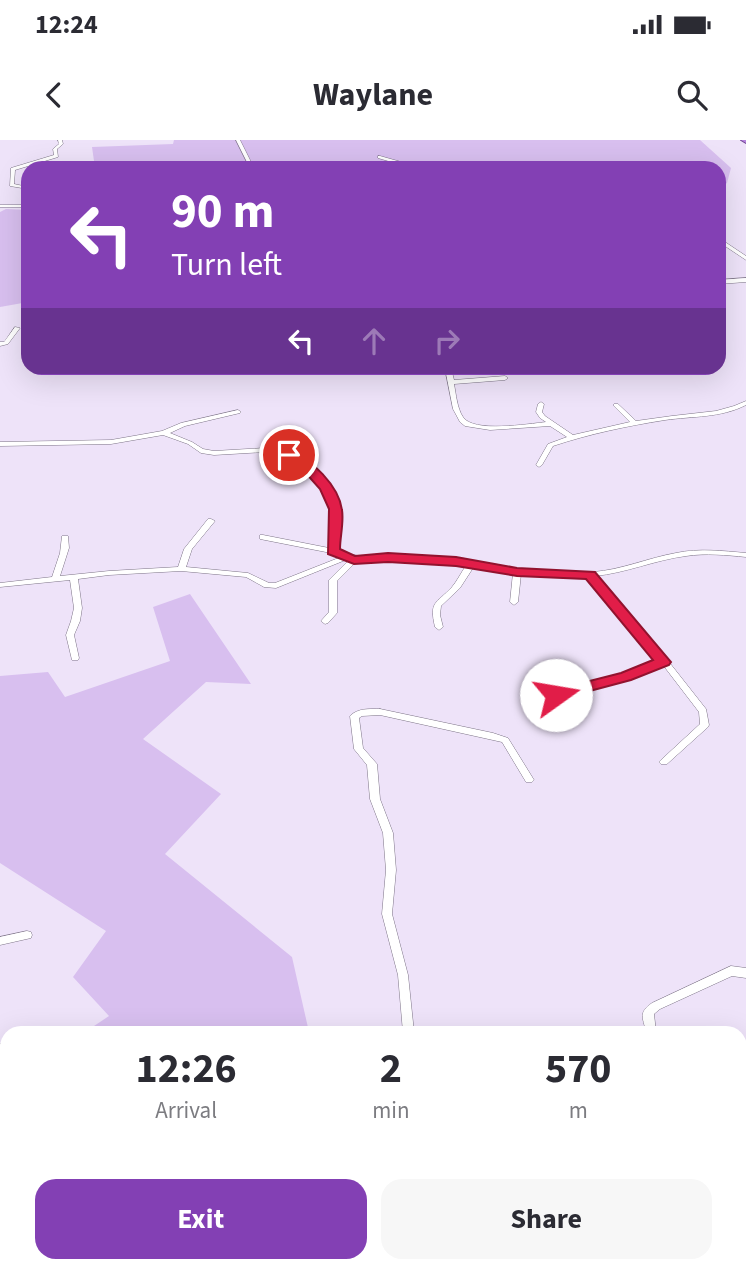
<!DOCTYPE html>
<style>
:root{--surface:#fff;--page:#f7f7f7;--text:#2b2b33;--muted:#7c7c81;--accent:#8340b4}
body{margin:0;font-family:"Source Sans 3",sans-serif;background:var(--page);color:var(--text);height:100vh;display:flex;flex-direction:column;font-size:26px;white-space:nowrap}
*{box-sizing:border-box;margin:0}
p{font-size:23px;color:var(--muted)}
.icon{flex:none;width:38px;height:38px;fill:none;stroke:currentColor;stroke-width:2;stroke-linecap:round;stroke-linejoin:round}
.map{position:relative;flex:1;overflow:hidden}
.details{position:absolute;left:0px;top:886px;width:747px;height:247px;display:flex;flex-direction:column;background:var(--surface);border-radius:21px 21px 0 0;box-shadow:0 7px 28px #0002}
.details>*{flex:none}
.guide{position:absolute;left:21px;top:21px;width:705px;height:214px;border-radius:21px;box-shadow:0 7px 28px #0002;background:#8340b4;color:#fff;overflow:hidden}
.pin{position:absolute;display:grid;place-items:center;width:60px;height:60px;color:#fff;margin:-30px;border:4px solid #fff;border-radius:50%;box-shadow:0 2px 7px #0007}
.me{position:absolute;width:77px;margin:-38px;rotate:77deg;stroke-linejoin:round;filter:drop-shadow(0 0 5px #0008)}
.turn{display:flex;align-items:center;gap:24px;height:147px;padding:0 35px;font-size:32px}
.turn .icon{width:91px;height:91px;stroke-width:2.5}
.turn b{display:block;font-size:49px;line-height:60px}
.lanes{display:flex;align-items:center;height:66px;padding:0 35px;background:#0003;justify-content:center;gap:35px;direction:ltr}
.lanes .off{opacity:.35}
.eta{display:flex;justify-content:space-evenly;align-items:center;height:119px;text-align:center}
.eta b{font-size:42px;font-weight:700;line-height:49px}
.cta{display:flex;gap:14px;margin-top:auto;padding:14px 35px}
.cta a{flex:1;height:80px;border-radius:21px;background:var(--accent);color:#fff;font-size:28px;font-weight:700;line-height:80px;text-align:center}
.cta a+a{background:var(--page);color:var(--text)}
.status{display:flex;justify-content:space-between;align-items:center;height:49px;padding:0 35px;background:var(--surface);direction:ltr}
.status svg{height:19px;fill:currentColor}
header{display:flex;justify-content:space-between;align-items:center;height:91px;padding:0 35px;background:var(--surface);font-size:32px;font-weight:700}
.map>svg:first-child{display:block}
.green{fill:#d8bfef}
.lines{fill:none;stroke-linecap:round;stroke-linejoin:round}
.minor-casing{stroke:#7d7487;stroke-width:1}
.trunk-casing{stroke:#6f4591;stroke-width:2}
.minor{fill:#fff;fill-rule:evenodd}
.trunk{fill:#b683de;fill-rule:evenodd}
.route{fill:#e11d48;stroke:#92132f;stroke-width:2}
</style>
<div class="status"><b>12:24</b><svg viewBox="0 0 49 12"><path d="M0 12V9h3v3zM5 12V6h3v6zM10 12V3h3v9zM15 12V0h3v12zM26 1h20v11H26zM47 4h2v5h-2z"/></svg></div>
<header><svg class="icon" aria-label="back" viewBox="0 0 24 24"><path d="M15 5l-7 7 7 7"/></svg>Waylane<svg class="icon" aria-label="search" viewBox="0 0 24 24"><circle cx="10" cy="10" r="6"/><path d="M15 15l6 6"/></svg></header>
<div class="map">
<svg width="746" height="1131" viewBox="0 0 746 1131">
<rect width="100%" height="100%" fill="#eee3f9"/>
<!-- green -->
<path class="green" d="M174 0H700L731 28 727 43 719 49V28H95L92 7 173 4Z
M6 69 28 70V162L0 167V72Z
M190 454 251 544 206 542 143 599 221 654 165 714 292 817 309 892H85L109 876 73 837 106 791 0 723V536L48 532 65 557 170 521 153 467Z"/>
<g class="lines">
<!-- minor casing -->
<g class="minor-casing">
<path id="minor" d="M58 0H62L63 4 57 9 58 17 15 30 14 44 28 47V49L10 46 11 28 54 15 53 9 59 4Z
M236 0H240L254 28H250Z
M380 16 419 27V28H412L378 18V16Z
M0 65H28V67H0Z
M719 98 746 116V120L719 102Z
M746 138V142L719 144V140Z
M15 187 20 188 8 204 0 206V202H4Z
M445 228H451L454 240 505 236 508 238 505 240 454 244C456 254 457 268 463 277 473 293 528 284 546 282L540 278 536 272 538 264 541 262 544 264 542 272 545 276 573 295 630 282 614 266V264H618L636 281 672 276 716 271 734 266 746 261V265C721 278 693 276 665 280 627 286 589 294 553 306L542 325 539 327 536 325 548 304 567 297 550 286 490 290 465 286 460 282 453 269Z
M238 270 241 272 240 273 185 286 170 293 192 302 203 309 214 311 265 308 291 314 303 319 329 346 339 369 337 410C364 421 393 416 422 418 479 421 535 436 593 432 621 430 648 418 676 413 699 408 723 411 746 413V417C726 415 706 413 686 416 655 420 626 433 595 436L643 489 706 569 709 585 708 587 667 624H661L659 622 661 620 700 584 699 572 663 525 628 539 556 558 553 557 552 555 553 553 622 535 659 521 637 493 587 437H550L521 434 518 462 514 465 510 462 513 433 473 428 460 448 441 466 440 475 443 487 439 490 435 487C429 461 436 464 452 447 457 441 461 433 465 427L422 422 357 421 337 441V473L328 483 325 484 321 481 329 472V440L350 419H348L276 448 264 447 246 437 181 431 109 435 78 439 82 468 80 481 74 495 79 518 78 520H72L66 495 71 481 74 468 70 440 0 447V443L52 437 60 413 62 396H68L69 408 60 436 109 431 178 427 184 409 208 379H211L215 381 192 409 186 427 248 433 269 443H275L341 417 331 413 260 399V395H263L329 408 331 369 323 349 299 321 287 317 265 312 214 315 201 313 188 304 163 295 111 304 0 306V302L111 300 162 291 181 283Z
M380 569 493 593 508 598 534 640 532 642H526L502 602 380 575 362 576 359 578 363 608 377 624 380 659 393 693 396 730 392 774 408 835 414 892H403L398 835 382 774 386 730 383 693 370 659 367 625 354 609 350 576C358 568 369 569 380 569Z
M27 791 31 792 32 795 31 798 0 805V797Z
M731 826 746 828V838L732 836 660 869 654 874 656 892H646C643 877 638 873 652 863Z
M740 903H746V913H740Z
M0 904 7 905V915L0 914Z
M28 1125H55L54 1130 50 1131H23L25 1126Z
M134 1125H147L149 1131H135Z
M402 1125H416V1131H402Z
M607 1125H620L623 1131H609Z"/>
</g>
<!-- trunk casing -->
<g class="trunk-casing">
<path id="trunk" d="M741 0H746V3Z"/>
</g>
<!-- minor -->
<use href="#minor" class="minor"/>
<!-- trunk -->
<use href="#trunk" class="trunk"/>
</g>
<!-- route -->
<path class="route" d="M289 311C311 318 339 346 342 370 344 382 340 397 340 409L355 416 388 413 456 417 517 428 595 432 671 522 669 525 631 540 556 560 550 558 548 555 550 551 621 533 653 520 586 439 517 436 456 426 388 422 354 424 328 414 329 369 320 349 296 322 282 315Z"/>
</svg>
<div class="pin" style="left:289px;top:315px;background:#d93025"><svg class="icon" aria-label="arrive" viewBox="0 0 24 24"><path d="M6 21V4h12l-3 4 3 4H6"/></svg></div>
<svg class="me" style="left:556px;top:555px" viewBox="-20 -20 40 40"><circle r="19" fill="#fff"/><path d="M0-13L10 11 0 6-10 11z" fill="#e11d48"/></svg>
<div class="guide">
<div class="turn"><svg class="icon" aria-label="left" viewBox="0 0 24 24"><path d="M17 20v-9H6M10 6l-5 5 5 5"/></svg><div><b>90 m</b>Turn left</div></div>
<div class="lanes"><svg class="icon" aria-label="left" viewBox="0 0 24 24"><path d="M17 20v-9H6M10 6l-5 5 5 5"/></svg><svg class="icon off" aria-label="ahead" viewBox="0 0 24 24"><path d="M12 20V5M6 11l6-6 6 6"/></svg><svg class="icon off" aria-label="right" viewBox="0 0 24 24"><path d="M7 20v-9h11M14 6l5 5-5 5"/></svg></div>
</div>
<section class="details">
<div class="eta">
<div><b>12:26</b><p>Arrival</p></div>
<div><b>2</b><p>min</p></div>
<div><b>570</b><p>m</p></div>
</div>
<div class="cta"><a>Exit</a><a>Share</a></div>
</section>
</div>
